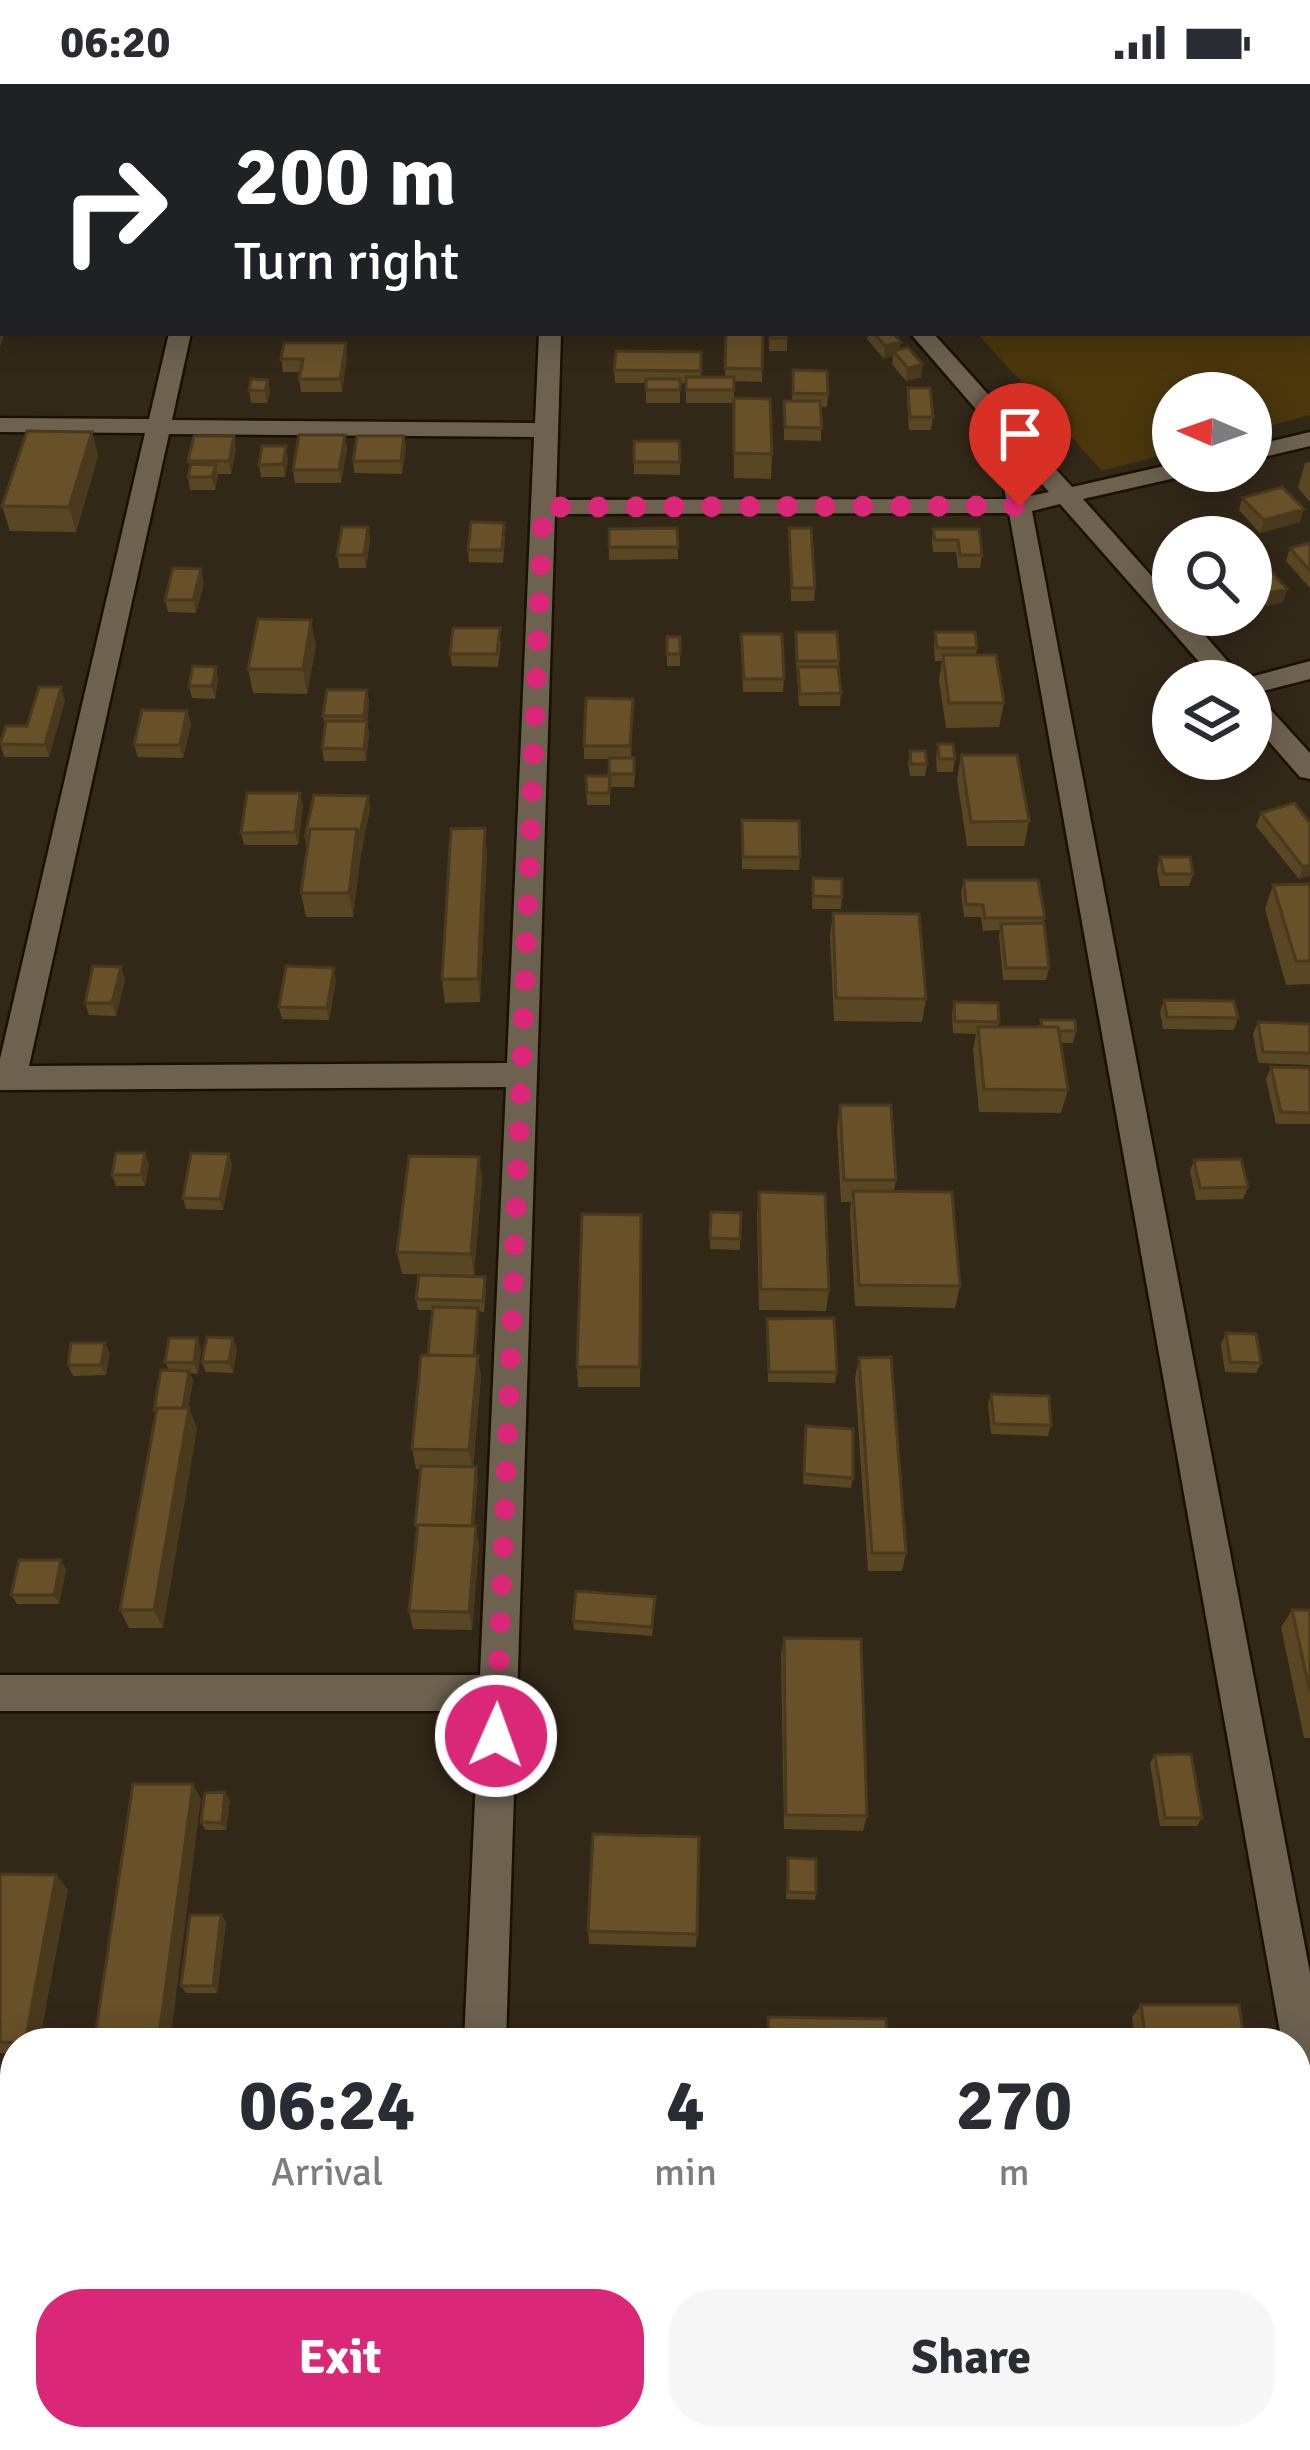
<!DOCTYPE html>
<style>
:root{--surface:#fff;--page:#f7f7f7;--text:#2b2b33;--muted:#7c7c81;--accent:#db2777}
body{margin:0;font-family:Signika,sans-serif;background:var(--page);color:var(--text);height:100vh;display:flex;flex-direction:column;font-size:45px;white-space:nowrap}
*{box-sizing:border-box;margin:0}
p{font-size:39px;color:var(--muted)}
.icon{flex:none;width:66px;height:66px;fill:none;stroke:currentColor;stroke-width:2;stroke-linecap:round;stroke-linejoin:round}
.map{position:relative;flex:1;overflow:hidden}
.drawer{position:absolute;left:0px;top:1944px;width:1311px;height:423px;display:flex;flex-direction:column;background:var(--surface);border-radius:48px 48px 0 0;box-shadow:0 6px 30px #0003}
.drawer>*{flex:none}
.hud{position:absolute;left:0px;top:0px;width:1311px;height:252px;box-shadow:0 6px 30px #0003;background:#202124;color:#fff;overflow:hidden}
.needle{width:78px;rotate:272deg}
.fabs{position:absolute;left:1152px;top:288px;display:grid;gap:24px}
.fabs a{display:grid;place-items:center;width:120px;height:120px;border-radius:50%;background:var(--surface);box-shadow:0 6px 30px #0003;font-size:60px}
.pin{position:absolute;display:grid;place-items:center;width:102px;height:102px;color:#fff;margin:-123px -51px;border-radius:50% 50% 50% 0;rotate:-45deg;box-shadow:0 0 12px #0007}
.pin .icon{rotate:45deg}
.me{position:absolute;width:132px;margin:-66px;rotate:2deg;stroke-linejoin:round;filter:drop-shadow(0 0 9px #0008)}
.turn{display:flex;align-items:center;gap:42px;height:252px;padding:0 36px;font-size:54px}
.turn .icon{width:156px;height:156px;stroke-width:2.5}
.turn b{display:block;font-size:84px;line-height:102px}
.eta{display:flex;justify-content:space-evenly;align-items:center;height:204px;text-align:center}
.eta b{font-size:72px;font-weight:700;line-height:84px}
.action{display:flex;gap:24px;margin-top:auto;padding:24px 36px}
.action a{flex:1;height:138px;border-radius:48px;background:var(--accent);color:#fff;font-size:48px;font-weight:700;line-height:138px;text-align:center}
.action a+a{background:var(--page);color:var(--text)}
.status{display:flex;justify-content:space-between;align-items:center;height:84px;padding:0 60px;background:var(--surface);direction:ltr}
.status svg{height:33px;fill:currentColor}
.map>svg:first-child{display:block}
.green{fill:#4c370c}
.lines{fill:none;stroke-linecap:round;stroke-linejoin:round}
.minor-casing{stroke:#1a1103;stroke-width:5}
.minor{fill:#6d6250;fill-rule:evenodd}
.wall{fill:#594623}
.shaded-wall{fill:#49391d}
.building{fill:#685129;stroke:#49391d;stroke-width:3}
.route{stroke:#db2777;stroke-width:21;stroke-dasharray:0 37.8}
</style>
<div class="status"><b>06:20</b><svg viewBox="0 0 49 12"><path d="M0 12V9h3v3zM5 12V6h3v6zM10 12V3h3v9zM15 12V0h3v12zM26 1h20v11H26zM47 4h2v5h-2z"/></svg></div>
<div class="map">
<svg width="1310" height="2366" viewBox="0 0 1310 2366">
<rect width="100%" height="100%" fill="#322818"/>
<!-- green -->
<path class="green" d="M752 0H1310V331L1251 347V309H1173V368L1102 387 977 249H1308V3Z"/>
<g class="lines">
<!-- minor casing -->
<g class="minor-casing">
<path id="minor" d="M226 0H246V3H226Z
M550 0H570L549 3Z
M689 0H710L712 3H691Z
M169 249H191L172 336 535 339 539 249H561L556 416 1006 415 993 345 910 249H933L1072 403 1173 380V387H1188L1184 392 1083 415 1173 516V531H1187L1243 595 1310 577V595L1251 610V597H1216L1060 420 1032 427 1310 1889V2021L1296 2015V1959H1282L1009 429 555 430 506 1959H464L479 1627H0V1591H480L506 1003 0 1006V975L145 349 0 348V334L149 335ZM169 350 534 353 507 979 29 982ZM1023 379 1049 408 1030 412Z
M1310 348V362L1251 376V362Z
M1251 611 1260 614 1310 669V695L1300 693 1251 637Z
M447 2352H493L492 2366H446Z"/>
</g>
<!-- minor -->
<use href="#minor" class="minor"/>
</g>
<!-- wall -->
<path class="wall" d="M592 0H629V3H592Z
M726 249H763L762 298 734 297V314L772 370 771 395 734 394 733 319H686V299H680V319H646V299H615L614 286 701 268V293H725Z
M769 249H787V267H769Z
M868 249H893L900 266 922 280 921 293 906 297 892 280 893 272 884 275 867 255Z
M347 272 342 308H301L299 295 300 288H283L281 275Z
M793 286 828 310 827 323H821V357L784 356V317H792Z
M268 296 270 309 267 319H251L249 306Z
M908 304 933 333 931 346H909L907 317Z
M92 348 98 372 76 448 10 447 2 422Z
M404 352 406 365 402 390 354 389 353 377Z
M634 357 680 378V391L634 390Z
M347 364 341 399H295L293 386Z
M236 365 231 390H218L215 406H190L188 393 190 384 188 377Z
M288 374 285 393H261L259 381Z
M1310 378V418L1298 404 1305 379Z
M1242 414 1300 438 1260 449 1239 426Z
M368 443 370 456 366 484H339L337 471Z
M677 444 678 475 609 476V445Z
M789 444 815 504 814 517H791Z
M933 445H979L982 471 980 484H958L956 468H933L932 458Z
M505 452 503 479 469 478 468 466Z
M1310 459V504L1286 477 1290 464Z
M1251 465 1287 505 1283 518 1267 522 1251 505Z
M204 498 196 529 168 528 165 516Z
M796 548H837L841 609 840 622H799L795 561Z
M935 548 977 564 976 571 1004 619 999 643 946 644 939 596 942 577H935L934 561Z
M741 550 784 595 783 608H743Z
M667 553H680V582H667Z
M501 557 498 583 452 582 450 570Z
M316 561 307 610 253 609 248 585Z
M216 583 218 596 215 615 192 614 189 602Z
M1173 603V623L1168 617 1171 604Z
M367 606 369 619 367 637 369 650 366 677H324L322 664 325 643 323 632Z
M633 615 631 674 635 687 634 703H610V721H587L586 692H609V675H584V662Z
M65 616 49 673H4L0 659Z
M187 627 191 640 183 674 138 673 134 661Z
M938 660 955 675 953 688H937L936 673Z
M910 667 927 680 925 692H910L908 679Z
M961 671 1029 737 1024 762H967L957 695Z
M368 712 370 725 361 768 353 833H306L301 809 307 765 305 753Z
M303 721 298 761H244L241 749Z
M1261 729 1310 739V792L1299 795 1256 742Z
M742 736 800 773 799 786 742 785Z
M487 768 480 918 445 919 442 895Z
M1160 773 1193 790 1189 802H1160L1157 786Z
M813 794 842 813 841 825H812Z
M964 796 1045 834 1043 839 1049 884 1046 896H1003L999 852 1000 846 983 847 981 833H964L961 808Z
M1310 800V900L1286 901 1265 825 1273 801Z
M833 829 926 915 922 938 834 937 830 852Z
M125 895 116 932 89 931 85 919Z
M336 896 329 936 282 935 279 923Z
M1164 916 1238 934 1234 946 1163 945 1160 928Z
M954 918 999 938 998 943H1039L1041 936 1076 947 1073 959H1061L1068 1006 1061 1029 979 1028 973 966 976 950 953 949 952 930Z
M1258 938 1310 940V981L1258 979 1253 950Z
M1271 983 1310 984V1040H1276L1266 995Z
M840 1021 896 1096 894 1107 960 1202 955 1224 855 1222 850 1128 851 1118H841L837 1044Z
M1194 1076 1248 1103 1243 1115 1196 1116 1190 1087Z
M149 1080 145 1102H116L112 1091Z
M232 1081 223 1126 186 1125 183 1114Z
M482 1095 474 1191 402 1190 397 1168Z
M759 1108 829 1206 826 1227 759 1226 757 1130Z
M711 1128 740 1155V1166L710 1165Z
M641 1131 640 1303H578L577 1283Z
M486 1204 484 1228 478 1227 476 1272 481 1292 473 1383 478 1393 474 1442 479 1461 472 1546 413 1545 409 1527 421 1385H416L412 1365 428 1271 433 1226H418L416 1215Z
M767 1235 837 1288 835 1299 768 1298Z
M1226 1249 1261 1279 1256 1289 1225 1288 1221 1260Z
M201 1264 198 1290 190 1289 193 1297 188 1324 197 1344 163 1544H129L120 1526 156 1332 154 1326 169 1286 165 1278Z
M237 1265 233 1289 206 1288 202 1278Z
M110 1269 106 1291 73 1292 68 1281Z
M859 1274 906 1469 902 1487H868L855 1294Z
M991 1310 1051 1341 1048 1352 991 1350 988 1320Z
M806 1342 853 1394 851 1404 803 1400Z
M61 1476 66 1486 59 1520H17L11 1511Z
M655 1522 652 1552 574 1546 573 1537Z
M1292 1526H1310V1654H1304L1281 1543Z
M784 1554 867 1732 863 1747 784 1745 781 1571Z
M1155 1671 1202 1734 1197 1742H1160L1150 1679Z
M230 1716 226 1746H205L201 1738Z
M788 1774 816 1809 815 1816 786 1815Z
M0 1790 68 1805 39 1959H15V1969H0Z
M221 1831 226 1838 217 1909H186L181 1902Z
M588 1847 697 1850 696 1863 589 1860Z
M1141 1921 1245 1959H1135L1132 1933Z
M645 2352V2363L548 2359 545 2355Z
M658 2352 705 2360 704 2364 658 2362Z"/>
<!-- shaded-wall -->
<path class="shaded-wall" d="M3 232V249H5L0 263V240Z
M901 258 899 271 893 267V272L884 275 885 262Z
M346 259 347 272 342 308 340 295Z
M922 280 921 293 906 297 908 284Z
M268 296 270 309 267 319 265 307Z
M92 348 98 372 76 448 69 423Z
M345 351 347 364 341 399 339 386Z
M234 352 236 365 231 390 229 377Z
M404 352 406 365 402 390 401 377Z
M286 362 288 374 285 393 283 380Z
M216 381 218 394 215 406 212 393Z
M1304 425 1300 438 1260 449 1264 436Z
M368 443 370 456 366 484 364 471Z
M201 485 204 498 196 529 193 516Z
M1287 505 1283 518 1267 522 1271 509Z
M311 536 316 561 307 610 303 585Z
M216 583 218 596 215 615 212 602Z
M61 603 65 616 49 673 45 661Z
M367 606 369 619 366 645 364 632Z
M187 627 191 640 183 674 180 661Z
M367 637 369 650 366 677 364 665Z
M300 709 303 721 298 761 295 748Z
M368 712 370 725 362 768 359 755Z
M485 744 487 768 480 918 478 895Z
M357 745 361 769 353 833 349 809Z
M1310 781V792L1299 795 1303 783Z
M121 883 125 895 116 932 112 919Z
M334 884 336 896 329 936 327 924Z
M145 1069 149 1080 145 1102 141 1091Z
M229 1070 232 1081 223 1126 220 1115Z
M479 1073 482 1095 474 1191 471 1170Z
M478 1224 479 1235 475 1287 473 1276Z
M197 1254 201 1264 198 1290 194 1279Z
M233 1254 237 1265 233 1289 229 1278Z
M105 1259 110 1269 106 1291 101 1281Z
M478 1272 481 1292 472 1386 469 1366Z
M189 1287 193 1297 186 1337 182 1326Z
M189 1324 197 1344 163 1544 154 1526Z
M476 1383 478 1393 473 1452 472 1442Z
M476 1442 479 1461 472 1546 469 1528Z
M61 1476 66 1486 59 1520 54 1511Z
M193 1700 201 1715 170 1959H158Z
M225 1708 230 1716 226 1746 222 1739Z
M56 1791 68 1805 39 1959H25Z
M221 1831 226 1838 217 1909 213 1902Z
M15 2216V2350L13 2366H0V2310Z
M306 2352H314L313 2366H305Z"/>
<!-- building -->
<path class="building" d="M63 0H113L112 3H62Z
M345 0H384V3H345Z
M0 208H3V232L0 240Z
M726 249H763L762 285 725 284Z
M770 249H787V254H770Z
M874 249H893L901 258 885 262Z
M284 259H346L340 295H299L303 275H281Z
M908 263 922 280 908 284 893 267Z
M616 267 701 268V287L614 286Z
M793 286 827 287 828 310 793 309Z
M686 293H734V306H686Z
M251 295 268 296 265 307 249 306Z
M646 295H680V306H646Z
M908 304H930L933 333H910Z
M734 314 770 315 772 370 734 369Z
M784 317H820L822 344 785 343Z
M27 347 92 348 69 423 2 422Z
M299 351H345L339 386H293Z
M194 352H234L229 377H188Z
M357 352H404L401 377H353Z
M634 357H679L680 378H634Z
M262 362H286L283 380 259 381Z
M191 380 216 381 212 393H188Z
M1282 403 1304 425 1264 436 1242 414Z
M471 438 504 439 502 466H468Z
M342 443H368L364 471H337Z
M677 444 678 463H609V445Z
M789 444H811L815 504H792Z
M933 445H979L982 471H960L958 456H935Z
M1310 459V487L1290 464Z
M1251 465 1287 505 1271 509 1251 488Z
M173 484 201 485 193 516H165Z
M258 535 311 536 303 585H248Z
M453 544H500L497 570H450Z
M796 548H837L839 577H797Z
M935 548H975L977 564H937Z
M741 550H782L784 595H744Z
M667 553H680V570H667Z
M943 571H996L1004 619H949Z
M193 582 216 583 212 602H189Z
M798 583H838L841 609 800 610Z
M39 603H61L45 661 0 660 6 642H27Z
M327 606H367L364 632H323Z
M586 614 633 615 630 662H584Z
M142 626 187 627 180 661H134Z
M326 637H367L364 665 322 664Z
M938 660H953L955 675H939Z
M910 667H925L927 680H911Z
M961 671H1017L1029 737 971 738Z
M609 674H634V690H609Z
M586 692H610L609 709H587Z
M247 709H300L295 748 241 749Z
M314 711 368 712 359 755 357 745H310L309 753H305Z
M1294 719 1310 739V781L1303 783 1261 729Z
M742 736 799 737 800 773H743Z
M485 744 478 895H442L451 745Z
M310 745H357L349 809H301Z
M1160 773H1190L1193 790H1164Z
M813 794 842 795V813L813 812Z
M964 796H1038L1045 834H985L983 821 966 820Z
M1310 800V877H1296L1273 801Z
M833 829 919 830 926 915 836 914Z
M1044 839 1049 884H1006L1001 840Z
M93 882 121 883 112 919H85Z
M286 882 334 884 327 924 279 923Z
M1164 916 1234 917 1238 934 1167 933Z
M954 918 998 919 999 938 955 937Z
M1041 936H1075L1076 947H1059L1058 943H1042Z
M1258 938 1310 940V969L1263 968Z
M978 943H1058L1068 1006 984 1005Z
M1271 983 1310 984V1029L1281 1028Z
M840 1021H891L896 1096H844Z
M116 1069H145L141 1091H112Z
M191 1069 229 1070 220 1115 183 1114Z
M409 1072 479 1073 471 1170 397 1168Z
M1241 1075 1248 1103 1200 1104 1194 1076Z
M853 1107 952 1108 960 1202 859 1201Z
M759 1108 825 1110 829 1206 761 1205Z
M711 1128 741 1129 740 1155 710 1154Z
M582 1130 641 1131 640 1283H577Z
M419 1191 485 1193 483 1217 416 1215Z
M433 1223 478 1224 474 1272 428 1271Z
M834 1234 837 1288H769L767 1235Z
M1226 1249 1256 1250 1261 1279 1230 1278Z
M207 1253 233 1254 229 1278H202Z
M169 1254H197L194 1279 165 1278Z
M71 1259H105L101 1281H68Z
M421 1271 478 1272 469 1366 412 1365Z
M891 1273 906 1469H872L859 1274Z
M161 1286 189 1287 183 1324H157V1326H154Z
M991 1310 1049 1312 1051 1341 994 1340Z
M157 1324H189L154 1526H120Z
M806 1342 853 1345V1394L804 1390Z
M421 1382 476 1383 472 1442 415 1441Z
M418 1441 476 1442 469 1528 409 1527Z
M19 1476H61L54 1511H11Z
M576 1507 655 1513 652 1543 573 1537Z
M1292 1526H1310V1608Z
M784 1554 861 1555 867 1732 786 1731Z
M1191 1670 1202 1734H1165L1155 1671Z
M133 1700H193L158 1959H94Z
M225 1708 222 1739 201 1738 205 1709Z
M593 1750 699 1753 697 1850 588 1847Z
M788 1774 816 1775V1809L788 1808Z
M0 1790 56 1791 25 1959 0 1958Z
M190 1831H221L213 1902H181Z
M1141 1921H1239L1245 1959H1146Z
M768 1933 886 1935 888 1959H769Z
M0 2027H15V2216L0 2310Z
M54 2352H306L305 2366H52Z
M545 2352H645V2359L545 2355Z
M658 2352H705V2360L658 2358Z
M834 2352H923L924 2366H835Z"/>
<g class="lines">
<!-- route -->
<path class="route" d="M496 1652 543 423 1020 422"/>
</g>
</svg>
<div class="fabs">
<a><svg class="needle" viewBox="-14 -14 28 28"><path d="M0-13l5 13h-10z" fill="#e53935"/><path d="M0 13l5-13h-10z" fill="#7c7c81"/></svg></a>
<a><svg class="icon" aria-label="search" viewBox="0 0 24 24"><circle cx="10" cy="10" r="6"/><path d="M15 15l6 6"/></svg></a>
<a><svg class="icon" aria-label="layers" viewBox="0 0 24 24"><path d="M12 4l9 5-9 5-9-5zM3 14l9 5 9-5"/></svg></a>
</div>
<div class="pin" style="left:1020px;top:422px;background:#d93025"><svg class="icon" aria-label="arrive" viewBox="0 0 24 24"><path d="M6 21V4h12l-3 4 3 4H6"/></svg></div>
<svg class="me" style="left:496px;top:1652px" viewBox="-20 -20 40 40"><circle r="17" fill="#db2777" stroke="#fff" stroke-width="3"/><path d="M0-11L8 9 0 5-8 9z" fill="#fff"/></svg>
<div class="hud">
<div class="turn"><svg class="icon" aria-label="right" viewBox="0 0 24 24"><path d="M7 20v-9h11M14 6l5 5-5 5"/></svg><div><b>200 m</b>Turn right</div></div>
</div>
<section class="drawer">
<div class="eta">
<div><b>06:24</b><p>Arrival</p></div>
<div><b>4</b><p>min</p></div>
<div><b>270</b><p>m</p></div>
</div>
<div class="action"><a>Exit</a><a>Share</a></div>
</section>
</div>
